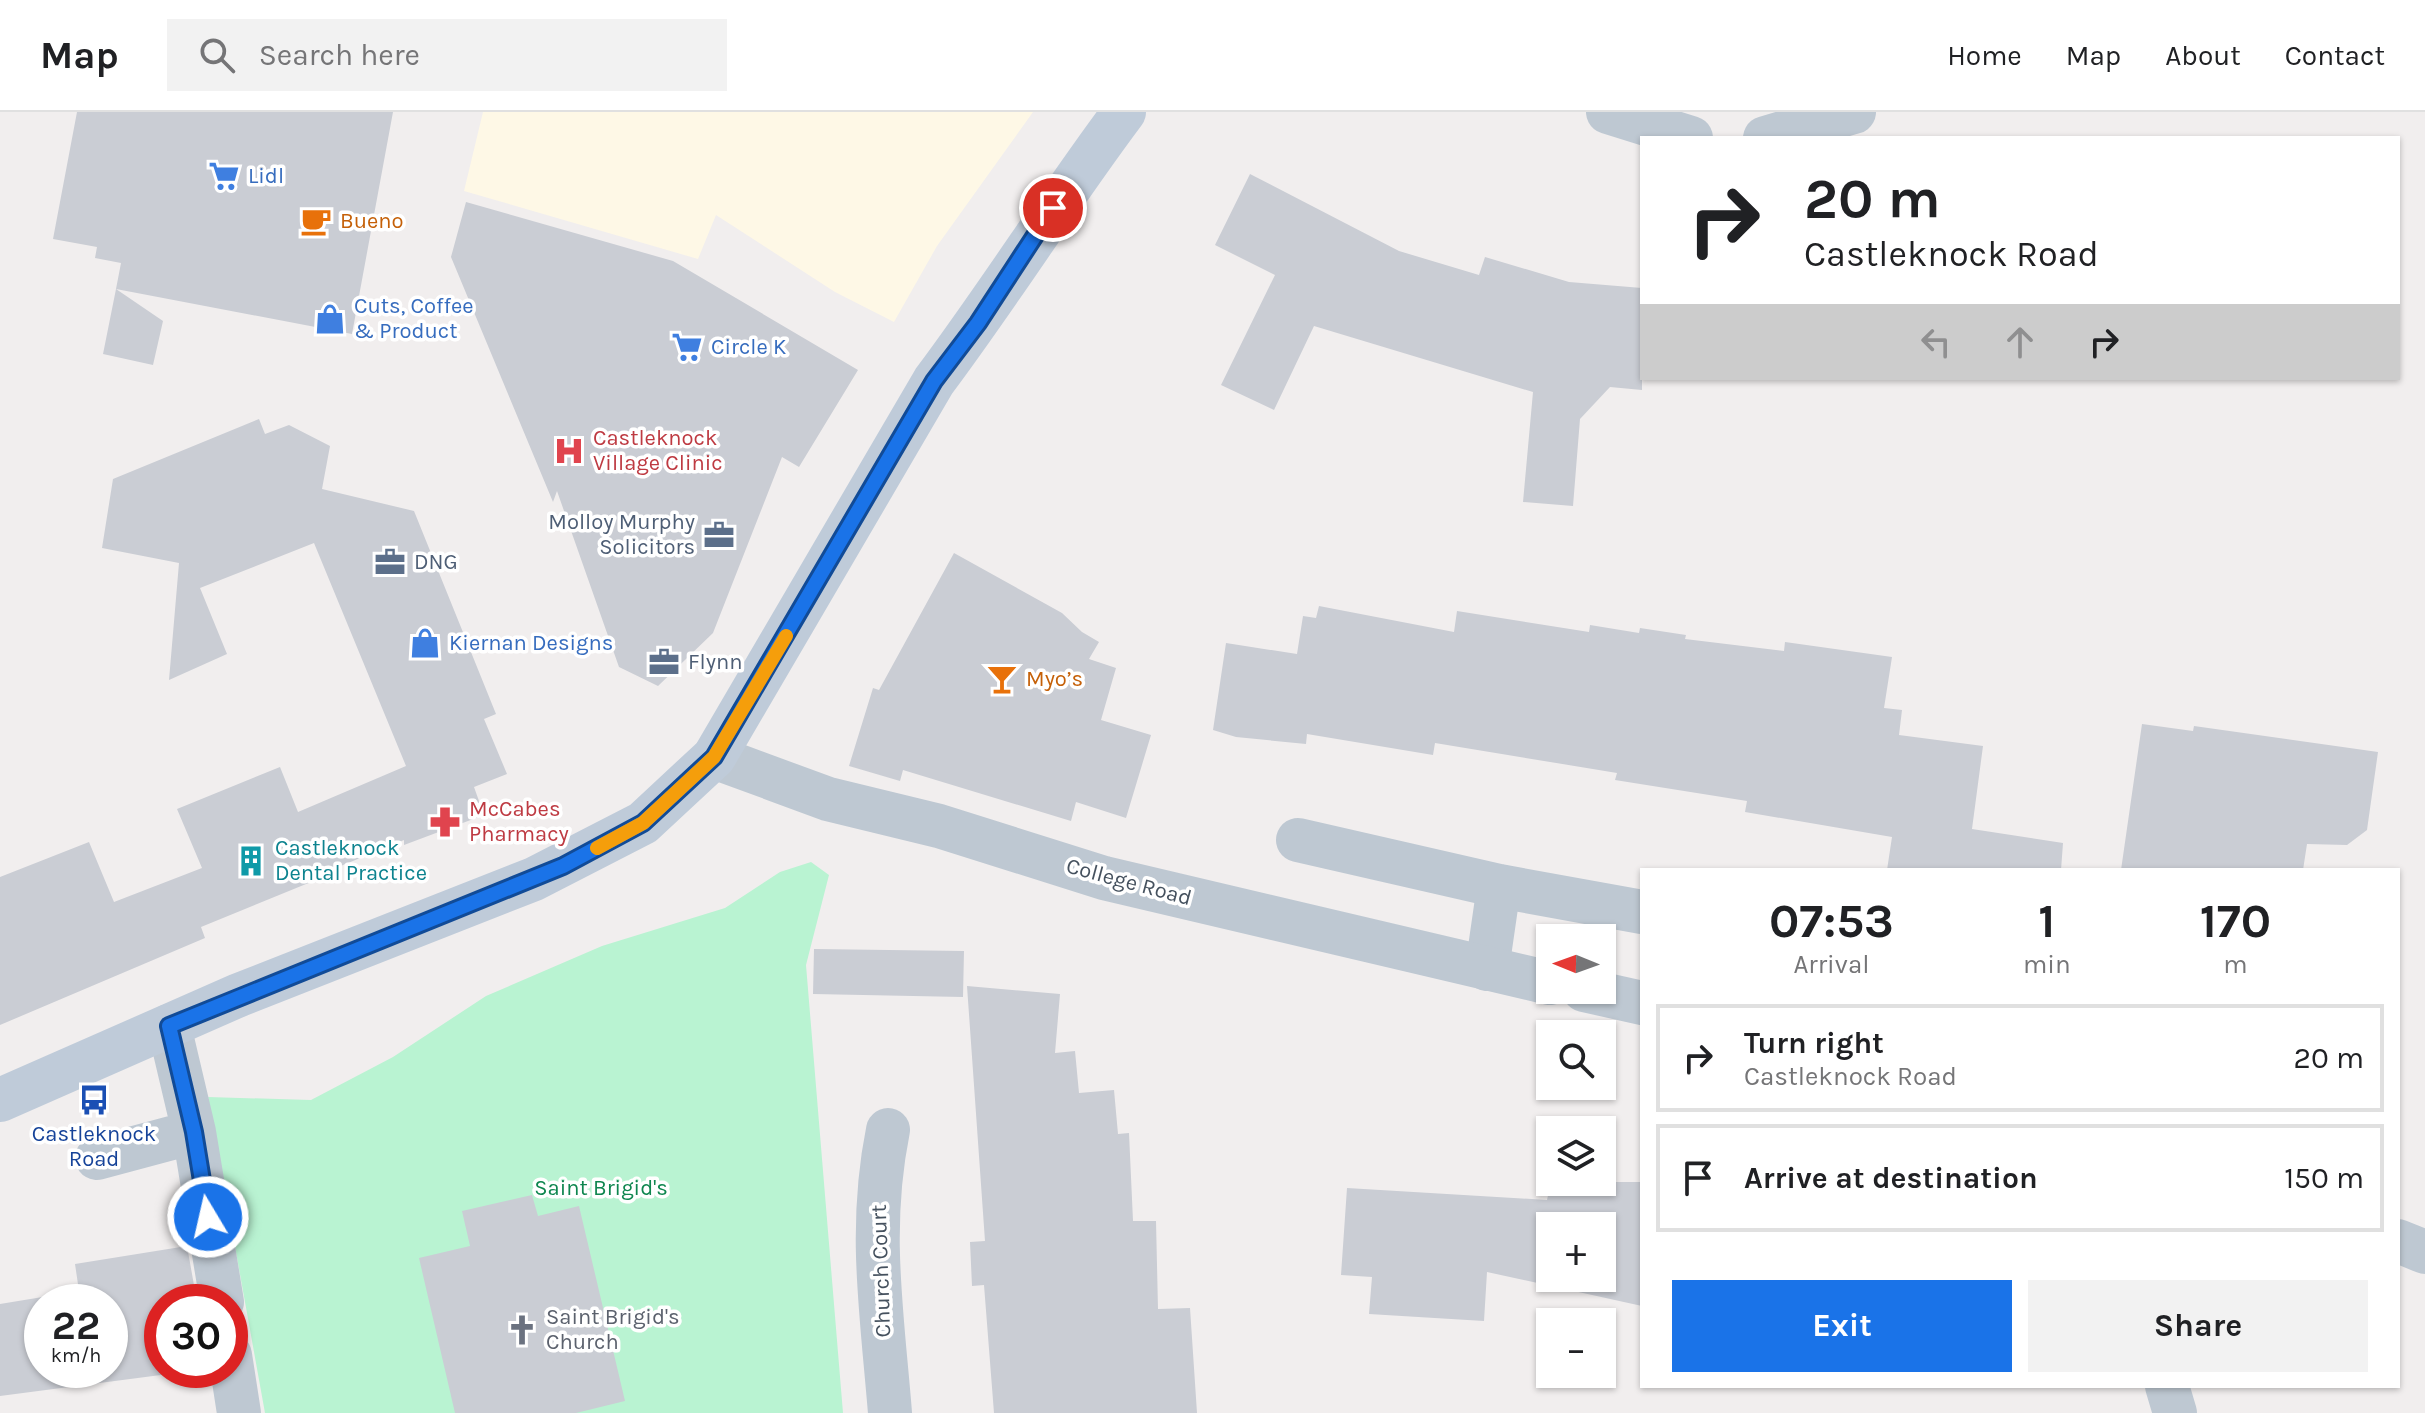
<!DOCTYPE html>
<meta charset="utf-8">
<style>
:root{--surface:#fff;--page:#f2f2f2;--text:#202124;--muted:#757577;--line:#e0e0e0;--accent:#1a73e8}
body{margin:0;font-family:Karla,sans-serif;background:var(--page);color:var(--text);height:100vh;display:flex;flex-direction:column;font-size:30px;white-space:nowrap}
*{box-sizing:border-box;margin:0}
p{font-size:26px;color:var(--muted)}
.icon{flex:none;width:44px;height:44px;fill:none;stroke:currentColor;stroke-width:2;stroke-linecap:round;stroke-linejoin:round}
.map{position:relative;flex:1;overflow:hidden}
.drawer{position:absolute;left:1640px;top:756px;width:760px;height:520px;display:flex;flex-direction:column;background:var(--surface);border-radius:0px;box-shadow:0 2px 6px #0004}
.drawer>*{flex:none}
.hud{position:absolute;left:1640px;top:24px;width:760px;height:244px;border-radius:0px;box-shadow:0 2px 6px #0004;background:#fff;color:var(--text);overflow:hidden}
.needle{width:52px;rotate:271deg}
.tools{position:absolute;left:1536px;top:812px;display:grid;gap:16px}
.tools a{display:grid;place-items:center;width:80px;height:80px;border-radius:0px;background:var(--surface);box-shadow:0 2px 6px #0004;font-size:40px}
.speed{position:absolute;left:24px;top:1172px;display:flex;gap:16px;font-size:40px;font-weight:700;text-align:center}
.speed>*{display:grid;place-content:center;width:104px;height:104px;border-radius:50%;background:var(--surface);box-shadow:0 2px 6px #0004;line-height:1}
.speed small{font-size:20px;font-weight:400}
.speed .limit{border:12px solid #d22;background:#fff;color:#111}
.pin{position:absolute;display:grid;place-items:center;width:68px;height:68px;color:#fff;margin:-34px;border:4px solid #fff;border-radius:50%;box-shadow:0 2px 8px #0007}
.me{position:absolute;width:88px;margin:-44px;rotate:351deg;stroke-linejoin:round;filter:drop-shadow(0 0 6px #0008)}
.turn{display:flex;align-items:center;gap:28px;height:168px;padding:0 32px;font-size:36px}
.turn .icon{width:104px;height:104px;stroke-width:2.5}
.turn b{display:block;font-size:56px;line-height:68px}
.lanes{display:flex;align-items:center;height:76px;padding:0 32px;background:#0003;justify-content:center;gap:40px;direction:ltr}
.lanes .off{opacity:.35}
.eta{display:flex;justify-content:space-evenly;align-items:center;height:136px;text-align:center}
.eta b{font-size:48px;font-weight:700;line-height:56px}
.cta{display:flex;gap:16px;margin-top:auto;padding:16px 32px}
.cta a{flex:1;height:92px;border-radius:0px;background:var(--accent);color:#fff;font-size:32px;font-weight:700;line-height:92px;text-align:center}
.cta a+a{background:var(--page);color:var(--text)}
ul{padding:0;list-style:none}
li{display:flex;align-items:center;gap:24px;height:108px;margin:0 16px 12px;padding:0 16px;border:4px solid var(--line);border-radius:0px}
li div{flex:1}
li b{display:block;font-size:30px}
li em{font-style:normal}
header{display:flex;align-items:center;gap:48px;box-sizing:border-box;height:112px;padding:0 40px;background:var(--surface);border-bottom:2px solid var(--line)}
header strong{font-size:38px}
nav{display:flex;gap:44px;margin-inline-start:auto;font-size:28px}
.search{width:560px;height:72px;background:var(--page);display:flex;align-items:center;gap:20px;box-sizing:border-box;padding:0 28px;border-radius:0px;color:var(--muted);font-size:30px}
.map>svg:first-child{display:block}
.commercial{fill:#fef8e6}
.green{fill:#b9f3d2}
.building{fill:#cacdd4;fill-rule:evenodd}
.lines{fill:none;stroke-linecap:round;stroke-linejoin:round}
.minor{stroke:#bec8d2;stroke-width:44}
.tertiary{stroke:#bec8d2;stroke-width:44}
.secondary{stroke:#bfcbd9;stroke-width:44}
.route-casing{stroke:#114b97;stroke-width:20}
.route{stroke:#1a73e8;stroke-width:14}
.slow{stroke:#f59e0b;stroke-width:14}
.labels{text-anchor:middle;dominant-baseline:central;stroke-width:7;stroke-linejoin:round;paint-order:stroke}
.shop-label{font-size:22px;fill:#366cbe;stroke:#fff;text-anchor:start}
.food-label{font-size:22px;fill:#c56008;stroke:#fff;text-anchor:start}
.health-label{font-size:22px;fill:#be3a42;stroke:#fff;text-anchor:start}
.service-label{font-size:22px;fill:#4e5e75;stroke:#fff;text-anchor:start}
.culture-label{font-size:22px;fill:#0d838f;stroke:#fff;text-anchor:start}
.street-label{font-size:22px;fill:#45515e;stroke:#fff}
.transit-label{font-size:22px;fill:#164399;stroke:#fff}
.park-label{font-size:22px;fill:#0e864f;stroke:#fff}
.worship-label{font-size:22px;fill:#5b616d;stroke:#fff;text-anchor:start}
</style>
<header>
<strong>Map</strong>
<div class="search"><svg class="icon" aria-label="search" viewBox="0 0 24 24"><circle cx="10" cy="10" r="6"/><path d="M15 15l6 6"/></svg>Search here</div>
<nav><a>Home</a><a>Map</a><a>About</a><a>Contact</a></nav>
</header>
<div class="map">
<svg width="2425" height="1301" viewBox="0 0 2425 1301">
<rect width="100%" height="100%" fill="#f1eeee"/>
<!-- commercial -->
<path class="commercial" d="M483 0H1033L937 134 894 210 835 180 716 103 698 147 464 79Z"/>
<!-- green -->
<path class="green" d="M811 750 829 763 806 853 843 1301H265L208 985 311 988 393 945 486 884 602 834 725 796 780 760Z"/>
<!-- building -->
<path class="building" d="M77 0H393L352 222 116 177 121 151 95 146 97 135 53 127Z
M1250 62 1399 139 1479 163 1485 145 1569 170 1642 176V278L1610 275 1580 307 1573 394 1523 390 1533 280 1314 214 1274 298 1221 273 1275 163 1215 133Z
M466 90 673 149 858 258 799 355 782 345 713 521 658 574 619 555 557 379 553 390 451 145Z
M116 177 163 209 153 253 103 242Z
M259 307 265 322 289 313 330 334 322 377 414 399 496 602 484 607 507 662 474 675 484 703 404 733V728L309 767 311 770 201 815 205 826 0 913V765L89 730 114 790 202 756 177 697 280 655 298 700 406 654 314 431 200 476 227 542 169 568 179 451 102 436 113 367Z
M954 441 1062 501 1082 520 1099 530 1089 547 1116 556 1101 608 1151 623 1126 706 1076 690 1071 709 903 658 900 669 849 654 873 576 879 578Z
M1319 494 1454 520 1457 499 1589 520 1590 513 1639 521 1640 516 1686 523 1685 527 1784 539 1785 530 1892 545 1884 596 1902 598 1899 623 1983 634 1972 717 2063 731 2061 758H1887L1892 725 1745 700 1747 689 1615 668 1617 661 1435 631 1433 643 1307 622 1306 632 1236 625 1213 618 1226 531 1297 542 1303 504 1316 506Z
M2142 612 2193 619 2194 614 2378 640 2367 718 2347 733 2307 732 2303 758H2121Z
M814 837 964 839 963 885 813 882Z
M967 874 1060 882 1055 941 1075 939 1079 981 1114 978 1118 1022 1129 1021 1133 1109H1156L1158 1197 1190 1196 1197 1301H994L984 1173 972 1174 970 1130 985 1129Z
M1551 1070H1642V1194L1487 1160 1484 1209 1369 1202 1372 1165 1341 1163 1347 1076 1547 1088ZM1550 1114H1602V1166H1550Z
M532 1083 538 1104 579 1094 625 1289 576 1301H455L419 1146 470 1134 462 1099Z
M187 1134 197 1190H162V1258H199L0 1284V1192L79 1179 75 1152ZM42 1190H110V1258H42Z"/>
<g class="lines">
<!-- minor -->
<path class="minor" d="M1608 0 1691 26
M1765 26 1854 0
M1298 728 1499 774 1642 800
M1487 857 1499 774
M169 914 194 1020 222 1190
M888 1018C868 1117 882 1201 890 1301
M97 1046 194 1020
M230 1243 239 1301
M2167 1274 2175 1301"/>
<!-- tertiary -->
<path class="tertiary" d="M714 645 828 687 939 714 1104 766 1550 871
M1584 878 1642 891
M2398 1129 2425 1140"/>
<!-- secondary -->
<path class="secondary" d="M0 988 239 883 534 767 643 711 714 645 934 269C1000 181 1058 88 1124 0"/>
</g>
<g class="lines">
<!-- route casing -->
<g class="route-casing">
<path id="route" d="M208 1105 194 1020 169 914 563 754 643 711 714 645 934 269 978 211 1053 96"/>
</g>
<!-- route -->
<use href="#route" class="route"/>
<!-- slow -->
<path class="slow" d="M597 736 643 711 714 645 786 524"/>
</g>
<!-- icons -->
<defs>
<g id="supermarket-bare" transform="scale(2.4)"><path d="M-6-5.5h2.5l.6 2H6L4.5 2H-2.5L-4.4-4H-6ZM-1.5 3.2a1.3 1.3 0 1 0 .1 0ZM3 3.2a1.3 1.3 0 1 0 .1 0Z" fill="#3f7fe0" stroke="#fff" stroke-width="2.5" paint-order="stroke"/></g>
<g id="cafe-bare" transform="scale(2.4)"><path d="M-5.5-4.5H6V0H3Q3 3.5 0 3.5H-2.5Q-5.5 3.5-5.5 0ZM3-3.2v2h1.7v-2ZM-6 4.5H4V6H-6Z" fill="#e8710a" stroke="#fff" stroke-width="2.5" paint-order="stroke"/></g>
<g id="shop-bare" transform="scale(2.4)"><path d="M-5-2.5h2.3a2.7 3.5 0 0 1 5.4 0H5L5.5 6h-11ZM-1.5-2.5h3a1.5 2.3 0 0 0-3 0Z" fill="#3f7fe0" stroke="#fff" stroke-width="2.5" paint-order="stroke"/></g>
<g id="hospital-bare" transform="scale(2.4)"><path d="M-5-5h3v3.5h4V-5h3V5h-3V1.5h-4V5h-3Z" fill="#e0444e" stroke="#fff" stroke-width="2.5" paint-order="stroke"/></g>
<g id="office-bare" transform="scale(2.4)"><path d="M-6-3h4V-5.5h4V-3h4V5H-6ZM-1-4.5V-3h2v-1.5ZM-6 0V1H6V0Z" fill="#5c6f8a" stroke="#fff" stroke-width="2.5" paint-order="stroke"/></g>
<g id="bar-bare" transform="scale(2.4)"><path d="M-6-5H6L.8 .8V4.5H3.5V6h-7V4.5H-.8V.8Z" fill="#e8710a" stroke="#fff" stroke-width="2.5" paint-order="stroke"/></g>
<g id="pharmacy-bare" transform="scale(2.4)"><path d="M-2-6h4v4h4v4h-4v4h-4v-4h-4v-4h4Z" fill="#e0444e" stroke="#fff" stroke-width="2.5" paint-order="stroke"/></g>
<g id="building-bare" transform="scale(2.4)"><path d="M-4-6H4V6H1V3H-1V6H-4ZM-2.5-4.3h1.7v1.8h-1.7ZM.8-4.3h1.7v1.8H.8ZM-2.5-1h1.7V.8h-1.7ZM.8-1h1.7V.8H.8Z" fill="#0f9aa8" stroke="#fff" stroke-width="2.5" paint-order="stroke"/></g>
<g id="bus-bare" transform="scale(2.4)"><path d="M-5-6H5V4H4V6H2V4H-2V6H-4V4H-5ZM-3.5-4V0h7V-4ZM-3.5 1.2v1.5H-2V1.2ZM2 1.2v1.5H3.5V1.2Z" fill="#1a4fb4" stroke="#fff" stroke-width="2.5" paint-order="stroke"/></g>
<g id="church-bare" transform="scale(2.4)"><path d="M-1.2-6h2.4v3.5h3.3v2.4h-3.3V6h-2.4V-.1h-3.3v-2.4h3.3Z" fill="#6b7280" stroke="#fff" stroke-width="2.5" paint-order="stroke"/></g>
</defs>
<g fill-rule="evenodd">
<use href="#supermarket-bare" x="224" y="64"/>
<use href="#cafe-bare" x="316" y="109"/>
<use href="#shop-bare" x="330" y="207"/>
<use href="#supermarket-bare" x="687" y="235"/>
<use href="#hospital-bare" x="569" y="339"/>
<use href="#office-bare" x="719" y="423"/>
<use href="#office-bare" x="390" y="450"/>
<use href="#shop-bare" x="425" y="531"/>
<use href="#office-bare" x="664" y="550"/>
<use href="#bar-bare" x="1002" y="567"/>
<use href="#pharmacy-bare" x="445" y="710"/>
<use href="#building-bare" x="251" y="749"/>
<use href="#bus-bare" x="94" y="988"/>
<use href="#church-bare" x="522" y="1218"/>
</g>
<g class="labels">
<!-- shop labels -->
<g class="shop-label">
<text x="248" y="64">Lidl</text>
<text x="354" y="194">Cuts, Coffee<tspan x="354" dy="25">&amp; Product</tspan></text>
<text x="711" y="235">Circle K</text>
<text x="449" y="531">Kiernan Designs</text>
</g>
<!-- food labels -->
<g class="food-label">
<text x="340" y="109">Bueno</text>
<text x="1026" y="567">Myo’s</text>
</g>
<!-- health labels -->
<g class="health-label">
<text x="593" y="326">Castleknock<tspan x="593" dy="25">Village Clinic</tspan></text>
<text x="469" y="697">McCabes<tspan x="469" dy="25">Pharmacy</tspan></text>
</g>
<!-- service labels -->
<g class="service-label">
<text x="695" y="410" text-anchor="end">Molloy Murphy<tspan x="695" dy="25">Solicitors</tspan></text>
<text x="414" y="450">DNG</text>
<text x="688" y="550">Flynn</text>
</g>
<!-- culture labels -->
<g class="culture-label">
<text x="275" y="736">Castleknock<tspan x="275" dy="25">Dental Practice</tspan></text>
</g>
<!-- street labels -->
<g class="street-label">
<text transform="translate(1129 770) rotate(15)">College Road</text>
<text transform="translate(881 1159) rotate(-92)">Church Court</text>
</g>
<!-- transit labels -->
<g class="transit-label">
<text x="94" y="1022">Castleknock<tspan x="94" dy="25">Road</tspan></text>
</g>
<!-- park labels -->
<g class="park-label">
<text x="601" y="1076">Saint Brigid's</text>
</g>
<!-- worship labels -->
<g class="worship-label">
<text x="546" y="1205">Saint Brigid's<tspan x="546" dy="25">Church</tspan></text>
</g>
</g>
</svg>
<div class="tools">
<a><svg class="needle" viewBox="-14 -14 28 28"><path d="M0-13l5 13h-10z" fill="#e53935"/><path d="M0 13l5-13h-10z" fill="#757577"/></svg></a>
<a><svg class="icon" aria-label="search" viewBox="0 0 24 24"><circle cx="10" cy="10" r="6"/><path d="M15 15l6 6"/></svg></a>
<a><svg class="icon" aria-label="layers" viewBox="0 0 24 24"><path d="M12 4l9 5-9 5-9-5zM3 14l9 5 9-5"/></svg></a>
<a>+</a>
<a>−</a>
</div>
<div class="speed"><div>22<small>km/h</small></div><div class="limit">30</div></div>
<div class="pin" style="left:1053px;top:96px;background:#d93025"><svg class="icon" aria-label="arrive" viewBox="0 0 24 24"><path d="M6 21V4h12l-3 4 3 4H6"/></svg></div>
<svg class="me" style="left:208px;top:1105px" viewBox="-20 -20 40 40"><circle r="17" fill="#1a73e8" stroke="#fff" stroke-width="3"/><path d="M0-11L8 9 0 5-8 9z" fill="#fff"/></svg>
<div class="hud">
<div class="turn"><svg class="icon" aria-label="right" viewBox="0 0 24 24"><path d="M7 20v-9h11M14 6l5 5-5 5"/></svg><div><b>20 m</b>Castleknock Road</div></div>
<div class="lanes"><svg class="icon off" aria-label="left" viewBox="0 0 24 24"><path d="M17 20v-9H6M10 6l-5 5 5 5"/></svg><svg class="icon off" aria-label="ahead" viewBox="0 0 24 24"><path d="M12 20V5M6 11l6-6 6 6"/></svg><svg class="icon" aria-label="right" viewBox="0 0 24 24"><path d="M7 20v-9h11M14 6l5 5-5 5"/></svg></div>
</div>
<section class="drawer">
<div class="eta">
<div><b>07:53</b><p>Arrival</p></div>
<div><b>1</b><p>min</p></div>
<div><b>170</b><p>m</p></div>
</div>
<ul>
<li><svg class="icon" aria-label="right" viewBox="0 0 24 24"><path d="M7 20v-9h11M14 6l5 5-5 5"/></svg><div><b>Turn right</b><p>Castleknock Road</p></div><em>20 m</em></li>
<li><svg class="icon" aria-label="arrive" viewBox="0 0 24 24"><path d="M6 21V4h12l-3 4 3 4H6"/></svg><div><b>Arrive at destination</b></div><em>150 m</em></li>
</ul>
<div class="cta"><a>Exit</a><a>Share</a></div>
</section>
</div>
